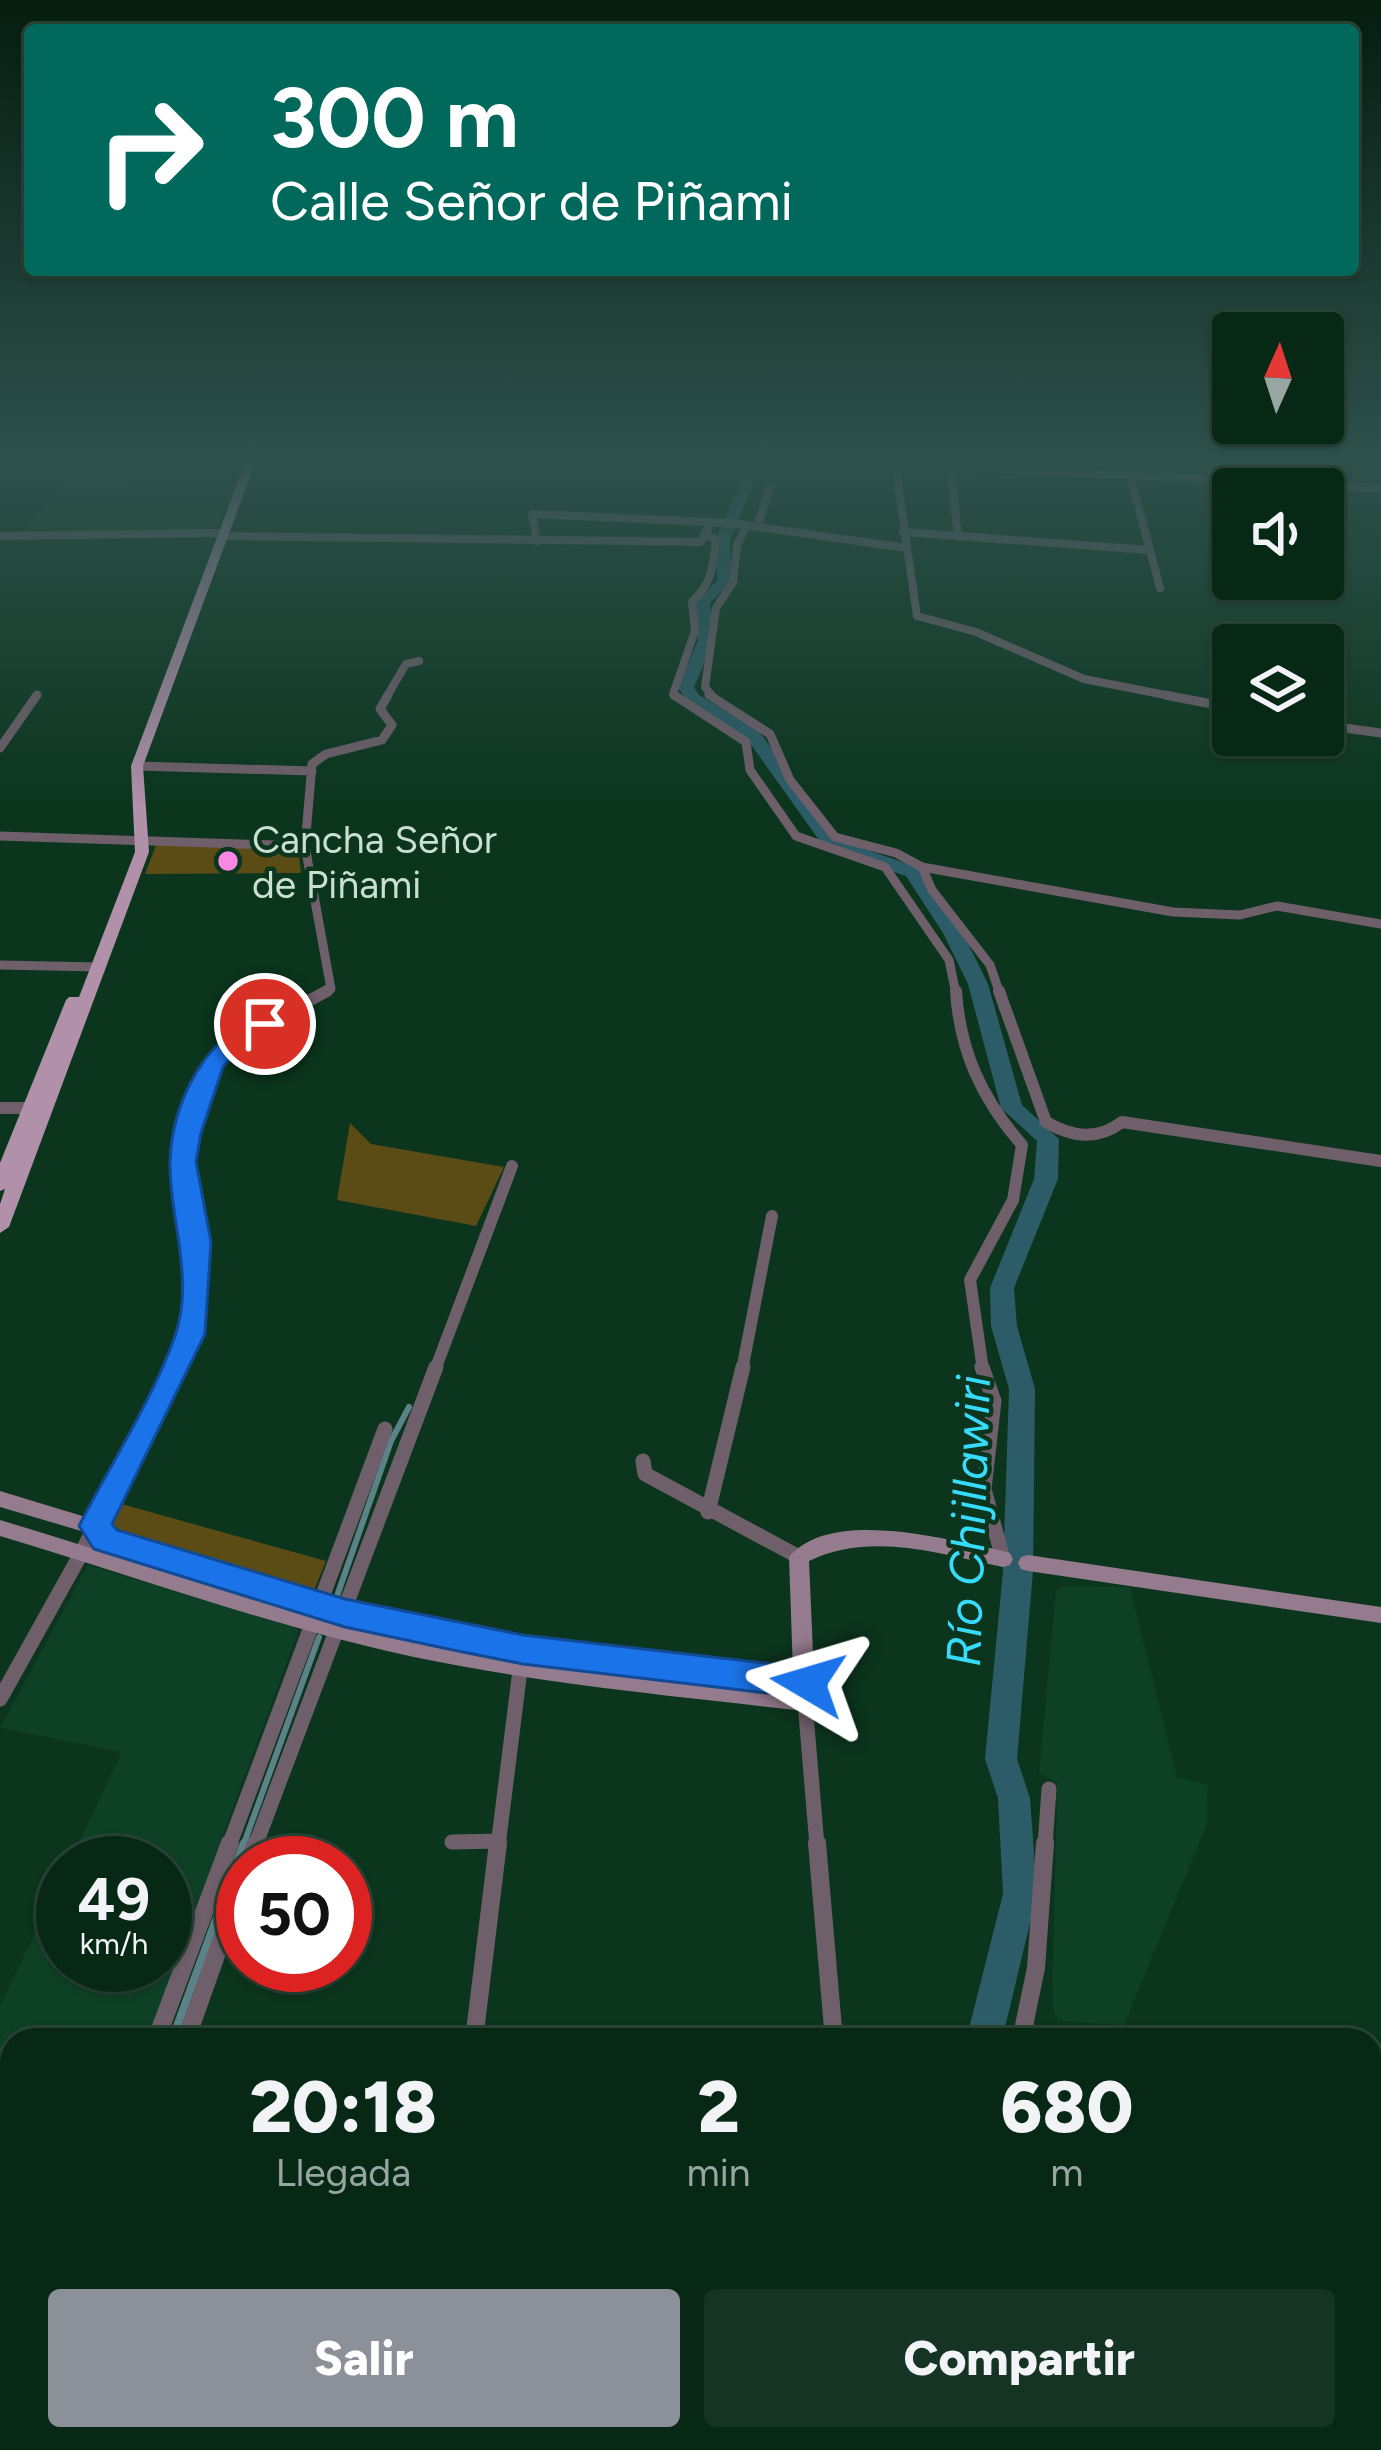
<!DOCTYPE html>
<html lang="es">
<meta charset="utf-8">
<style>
:root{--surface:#082816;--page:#163423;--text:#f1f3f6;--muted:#98a6a1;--line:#294435;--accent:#8c9099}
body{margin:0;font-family:Figtree,sans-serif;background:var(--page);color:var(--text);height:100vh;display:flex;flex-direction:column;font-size:45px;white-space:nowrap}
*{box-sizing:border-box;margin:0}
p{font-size:39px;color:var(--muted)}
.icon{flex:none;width:66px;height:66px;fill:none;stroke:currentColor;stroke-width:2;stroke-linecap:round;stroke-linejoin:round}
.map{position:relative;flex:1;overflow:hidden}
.sheet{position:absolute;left:0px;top:2028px;width:1383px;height:423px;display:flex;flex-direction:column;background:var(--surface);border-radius:36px 36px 0 0;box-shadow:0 3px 9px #0004,0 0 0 3px var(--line)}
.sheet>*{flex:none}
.top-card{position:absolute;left:24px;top:24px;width:1335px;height:252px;border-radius:12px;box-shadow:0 3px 9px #0004,0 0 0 3px var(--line);background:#00695c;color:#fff;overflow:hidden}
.needle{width:78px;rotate:3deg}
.tools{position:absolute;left:1212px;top:312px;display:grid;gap:24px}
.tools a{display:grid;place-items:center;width:132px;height:132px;border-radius:12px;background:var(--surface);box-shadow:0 3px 9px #0004,0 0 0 3px var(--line);font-size:60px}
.speed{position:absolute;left:36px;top:1836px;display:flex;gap:24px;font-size:60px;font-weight:700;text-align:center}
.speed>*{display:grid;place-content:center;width:156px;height:156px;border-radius:50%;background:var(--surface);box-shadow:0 3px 9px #0004,0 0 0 3px var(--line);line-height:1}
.speed small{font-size:30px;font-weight:400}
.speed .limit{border:18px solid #d22;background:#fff;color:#111}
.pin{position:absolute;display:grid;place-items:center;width:102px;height:102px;color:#fff;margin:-51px;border:6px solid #fff;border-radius:50%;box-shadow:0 3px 12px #0007}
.me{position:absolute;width:132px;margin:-66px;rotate:277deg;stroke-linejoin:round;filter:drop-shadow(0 0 9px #0008)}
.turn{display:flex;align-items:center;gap:42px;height:252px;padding:0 48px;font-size:54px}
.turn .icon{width:156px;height:156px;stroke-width:2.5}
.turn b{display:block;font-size:84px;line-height:102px}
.eta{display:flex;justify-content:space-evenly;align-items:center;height:204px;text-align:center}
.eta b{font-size:72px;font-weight:800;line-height:84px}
.action{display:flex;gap:24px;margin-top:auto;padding:24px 48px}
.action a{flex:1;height:138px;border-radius:12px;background:var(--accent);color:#fff;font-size:48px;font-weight:800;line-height:138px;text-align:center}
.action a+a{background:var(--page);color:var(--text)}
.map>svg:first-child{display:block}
.built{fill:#0e4025}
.green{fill:#5a4c14}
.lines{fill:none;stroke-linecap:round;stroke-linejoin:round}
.stream-far1{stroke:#5b8387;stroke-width:6}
.stream{stroke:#5b8387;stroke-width:8}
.river{fill:#2c5c68;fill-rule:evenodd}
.minor-far4{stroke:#6f5f6b;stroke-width:8}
.minor-far3{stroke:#6f5f6b;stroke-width:9}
.minor-far2{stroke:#6f5f6b;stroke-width:12}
.minor-far1{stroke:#6f5f6b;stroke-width:15}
.minor{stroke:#6f5f6b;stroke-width:18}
.secondary{fill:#947b8e;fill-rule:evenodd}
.primary{fill:#b190aa;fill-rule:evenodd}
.route{fill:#1a73e8;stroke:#114b97;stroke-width:3}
.poi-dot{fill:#fb87e5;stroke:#0b351d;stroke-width:4.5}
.labels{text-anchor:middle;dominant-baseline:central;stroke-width:9;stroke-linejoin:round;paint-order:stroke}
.far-poi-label{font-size:39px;fill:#c9dfcf;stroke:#0b351d;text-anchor:start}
.water-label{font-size:48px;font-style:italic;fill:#37dcfd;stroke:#0b351d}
</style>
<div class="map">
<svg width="1381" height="2450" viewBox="0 0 1381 2450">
<rect width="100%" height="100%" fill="#0b351d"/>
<!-- built -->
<path class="built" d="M73 471 132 472 126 484 235 485 216 531 20 534Z
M88 1565 299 1629 147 2040H12V2439H22L19 2450H0V2006L63 1875V1965H165V1863H69L122 1752 0 1728Z
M1065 1586 1130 1587 1177 1777 1208 1785 1207 1824 1124 2025 1058 2021 1052 2005 1057 1783 1039 1773 1056 1590Z"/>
<!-- green -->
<path class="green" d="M156 845 298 849 301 873 145 874Z
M350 1123 371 1144 504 1167 476 1226 337 1200Z
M118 1503 326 1561 313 1593 115 1534 107 1526Z"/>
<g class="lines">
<!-- stream-far1 -->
<path class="stream-far1" d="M337 1596 391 1441 409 1407
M243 1846 319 1637"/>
<!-- stream -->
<path class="stream" d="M172 2040 244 1843
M55 2450 58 2439"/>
<!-- river -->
<path class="river" d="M750 463H762L730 539 731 582 710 603 714 640 694 687 699 695 759 731 831 832 847 843 920 868 963 933 988 984 1022 1105 1059 1139 1058 1179 1014 1288 1017 1326 1035 1389 1033 1571 1017 1759 1030 1798 1037 1894 1002 2040H966L1003 1894 998 1798 985 1759 1003 1571 1009 1389 991 1326 990 1288 1034 1179 1037 1141 1001 1108 968 984 943 933 906 876 833 851 819 840 747 739 687 701 678 687 698 640 696 602 717 581 716 539Z
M1038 2439H1080L1083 2450H1041Z"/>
<!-- minor-far4 -->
<path class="minor-far4" d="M467 463H500
M895 463 917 616 976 632 1084 679 1181 698
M895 464 1381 488
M951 468 958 537
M1131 479 1160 588
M757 527 770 488
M903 532 1150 550
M0 536 224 533
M223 536 701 542 711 522
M537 541 532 514 730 523 907 548
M386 698 406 664 419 661
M679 698 673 694 695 631 692 602C712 584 713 566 716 540L706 534
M714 698 705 687 716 608 733 582 737 545 747 525"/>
<!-- minor-far3 -->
<path class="minor-far3" d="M674 695 746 742 750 770 796 836 885 867 949 960 956 994
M709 695 770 734 790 780 835 837 896 853 922 867 932 890 990 965 1000 994
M1165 695 1233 708
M1323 725 1381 733
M0 748 37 695
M137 766 312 771
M0 836 305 846
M922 867 1173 912 1240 915 1277 906 1381 924
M0 965 99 967
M322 994 331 989 305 846 312 764 326 754 382 740 392 725 380 709 388 695"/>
<!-- minor-far2 -->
<path class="minor-far2" d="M956 991C960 1052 982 1099 1022 1145L1013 1200 970 1280 983 1370
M999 991 1046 1122C1072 1137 1097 1141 1122 1122L1381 1161
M0 1108H35
M173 1370 191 1333 197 1242 183 1163 211 1065 232 1042 327 991
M435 1370 512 1166
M742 1370 772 1216"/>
<!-- minor-far1 -->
<path class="minor-far1" d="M982 1367 994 1401 984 1489 1003 1559
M643 1461 645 1474 799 1557
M708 1512 743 1367
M0 1699 82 1552 174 1367
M805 1702 817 1846
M452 1842 499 1841
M229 1846 385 1429
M255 1846 436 1367
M498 1846 521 1662
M1045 1846 1049 1789"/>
<!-- minor -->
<path class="minor" d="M817 1843 834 2040
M249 1863 256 1843
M156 2040 230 1843
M186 2040 243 1879
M474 2040 498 1843
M1021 2040 1036 1968 1045 1843
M871 2439 872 2450
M1099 2439 1104 2450
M35 2450 38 2439
M70 2450 73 2439
M422 2450 423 2439"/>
<!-- secondary -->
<path class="secondary" d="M0 1491 102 1522 113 1534 320 1598 425 1621 523 1640 793 1672 789 1557C831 1507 948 1540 1003 1551L1010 1553 1013 1559 1010 1565 1003 1567C939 1554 872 1531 809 1561L814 1676 819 1683 813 1709 805 1711C674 1696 543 1684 414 1657 273 1627 138 1577 0 1536V1520C137 1561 273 1610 413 1639 539 1665 667 1676 794 1691L523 1658 425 1639 320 1614 99 1546 88 1533 0 1507Z
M1028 1555 1381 1607V1623L1028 1571 1021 1569 1018 1563 1021 1557Z"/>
<!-- primary -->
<path class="primary" d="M245 463H255L143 766 149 852 9 1227 0 1233V1204L5 1189 0 1191V1163L66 1000 69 997H79L135 852 131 766Z"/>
</g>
<!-- sky -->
<linearGradient id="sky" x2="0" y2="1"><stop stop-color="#061d10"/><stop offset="0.57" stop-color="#2e514c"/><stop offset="1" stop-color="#2e514c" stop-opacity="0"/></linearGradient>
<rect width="1381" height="806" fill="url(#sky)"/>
<!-- route -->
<path class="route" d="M265 1017 277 1024 240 1047 223 1067 201 1133 196 1162 211 1242 205 1334 112 1524 117 1530 345 1599 523 1635 808 1668 820 1672 825 1683 820 1693 808 1698 523 1664 458 1651 345 1627 94 1549 79 1526C110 1465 152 1401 175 1336 195 1278 169 1218 170 1162 171 1104 206 1032 265 1017Z"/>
<!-- markers -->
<circle class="poi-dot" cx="228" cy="861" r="12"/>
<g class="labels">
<!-- far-poi labels -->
<g class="far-poi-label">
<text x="252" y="839">Cancha Señor<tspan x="252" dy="45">de Piñami</tspan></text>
</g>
<!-- water labels -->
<g class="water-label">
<text transform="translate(968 1521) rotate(-88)">Río Chijllawiri</text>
</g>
</g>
</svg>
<div class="tools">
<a><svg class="needle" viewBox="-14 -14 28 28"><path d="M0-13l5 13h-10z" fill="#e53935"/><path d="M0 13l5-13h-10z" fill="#98a6a1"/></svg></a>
<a><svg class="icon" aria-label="sound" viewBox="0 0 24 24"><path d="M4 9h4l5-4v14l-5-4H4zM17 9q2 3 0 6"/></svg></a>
<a><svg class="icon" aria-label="layers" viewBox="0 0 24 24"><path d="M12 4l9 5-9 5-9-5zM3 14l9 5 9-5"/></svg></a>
</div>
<div class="speed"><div>49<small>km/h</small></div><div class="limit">50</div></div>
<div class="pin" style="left:265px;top:1024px;background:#d93025"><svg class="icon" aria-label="arrive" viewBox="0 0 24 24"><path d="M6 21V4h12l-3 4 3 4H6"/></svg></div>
<svg class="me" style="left:808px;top:1683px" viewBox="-20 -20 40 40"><path d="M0-17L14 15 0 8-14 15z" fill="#1a73e8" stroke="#fff" stroke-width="4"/></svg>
<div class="top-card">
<div class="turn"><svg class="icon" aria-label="right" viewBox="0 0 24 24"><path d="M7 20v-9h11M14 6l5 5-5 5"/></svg><div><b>300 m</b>Calle Señor de Piñami</div></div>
</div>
<section class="sheet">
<div class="eta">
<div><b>20:18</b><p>Llegada</p></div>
<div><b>2</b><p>min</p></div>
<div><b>680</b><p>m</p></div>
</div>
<div class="action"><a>Salir</a><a>Compartir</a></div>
</section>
</div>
